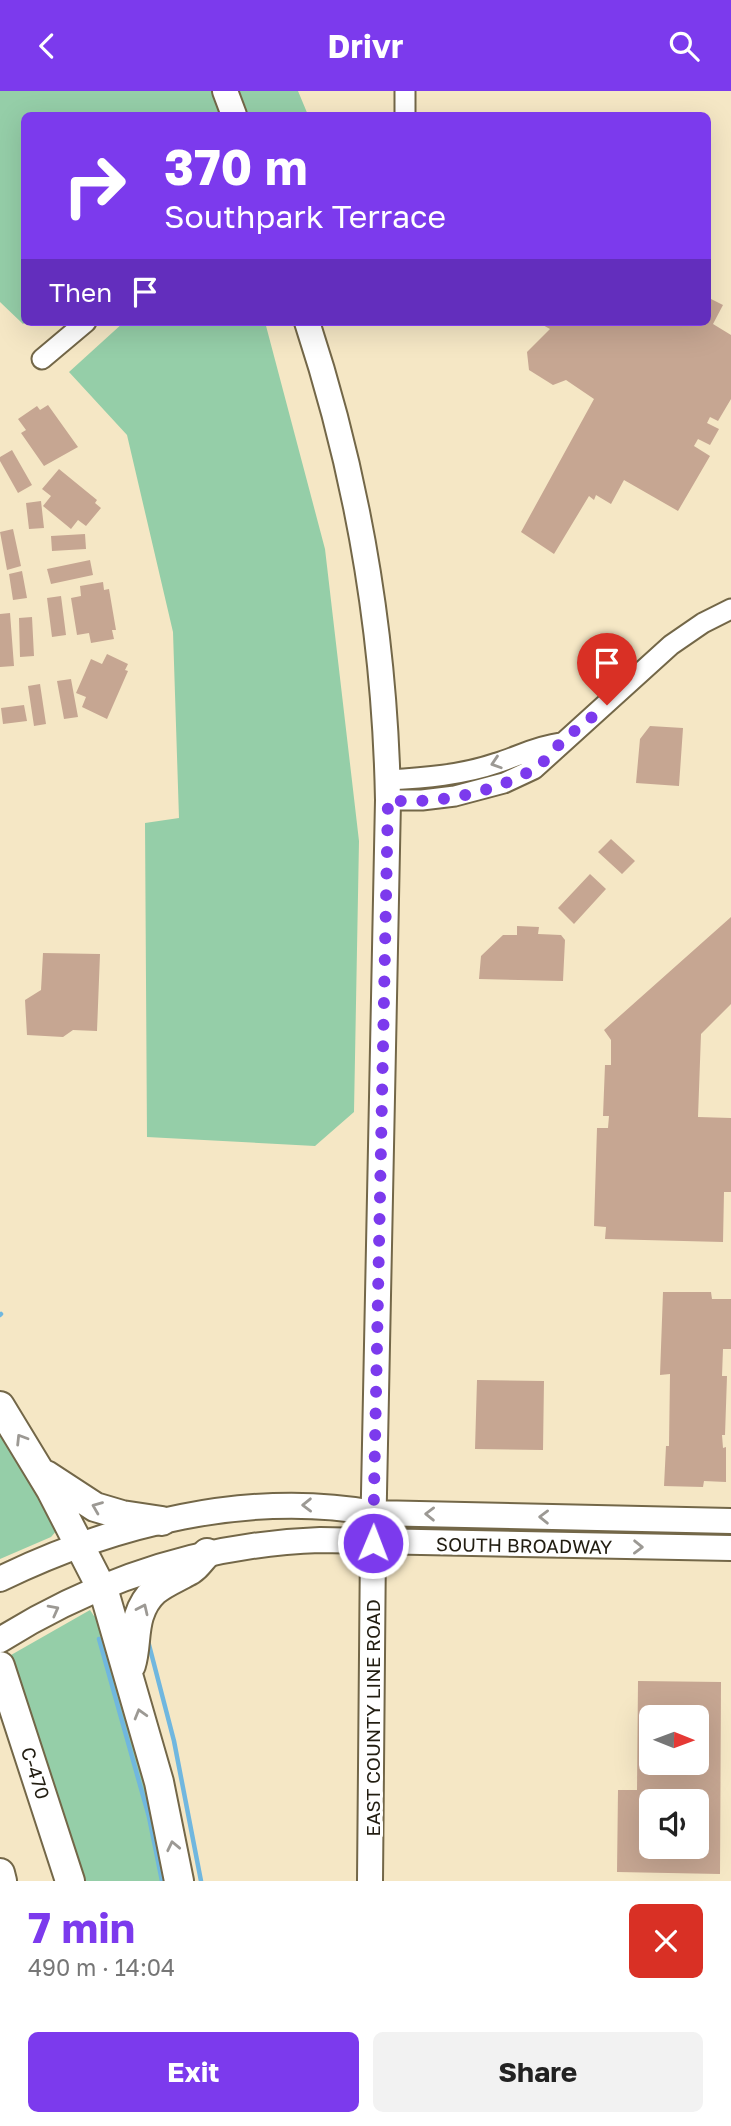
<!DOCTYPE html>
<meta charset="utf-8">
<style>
:root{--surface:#fff;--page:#f2f2f2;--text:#222;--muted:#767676;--accent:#7c3aed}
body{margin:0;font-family:"Golos Text",sans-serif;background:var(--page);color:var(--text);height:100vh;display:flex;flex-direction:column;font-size:26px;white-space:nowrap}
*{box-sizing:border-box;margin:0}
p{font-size:23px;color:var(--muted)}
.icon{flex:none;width:38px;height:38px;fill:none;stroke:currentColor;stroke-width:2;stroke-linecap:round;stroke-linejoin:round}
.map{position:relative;height:1790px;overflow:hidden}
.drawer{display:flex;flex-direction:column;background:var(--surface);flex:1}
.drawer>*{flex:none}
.hud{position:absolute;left:21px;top:21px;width:690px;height:214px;border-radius:10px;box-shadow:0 7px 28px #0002;background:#7c3aed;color:#fff;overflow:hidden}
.needle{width:46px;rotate:91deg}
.fabs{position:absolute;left:639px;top:1614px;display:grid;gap:14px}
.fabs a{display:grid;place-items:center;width:70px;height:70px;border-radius:10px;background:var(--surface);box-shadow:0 7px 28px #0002;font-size:35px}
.pin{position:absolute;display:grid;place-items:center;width:60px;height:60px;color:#fff;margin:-72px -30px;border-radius:50% 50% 50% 0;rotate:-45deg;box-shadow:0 0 7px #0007}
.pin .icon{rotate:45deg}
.me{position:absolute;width:77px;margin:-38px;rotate:1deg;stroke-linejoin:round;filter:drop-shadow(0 0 5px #0008)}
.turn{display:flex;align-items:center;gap:24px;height:147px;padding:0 28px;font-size:32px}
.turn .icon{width:91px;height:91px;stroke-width:2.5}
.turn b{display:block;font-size:49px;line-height:60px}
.then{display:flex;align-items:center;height:66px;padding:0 28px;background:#0003;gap:14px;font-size:26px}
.round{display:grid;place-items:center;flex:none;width:74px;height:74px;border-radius:10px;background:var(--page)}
.head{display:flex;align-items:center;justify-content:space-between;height:119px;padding:0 28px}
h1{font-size:42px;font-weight:700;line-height:52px;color:var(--accent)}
.cta{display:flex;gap:14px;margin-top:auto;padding:14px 28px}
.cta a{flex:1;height:80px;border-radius:10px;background:var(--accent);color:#fff;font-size:28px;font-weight:700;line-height:80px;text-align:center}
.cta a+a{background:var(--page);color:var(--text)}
header{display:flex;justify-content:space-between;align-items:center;height:91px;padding:0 28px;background:var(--accent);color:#fff;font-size:32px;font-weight:700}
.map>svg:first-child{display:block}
.green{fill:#95cea8}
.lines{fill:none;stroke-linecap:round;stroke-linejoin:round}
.stream{stroke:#70b7df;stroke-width:4.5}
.building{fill:#c6a692;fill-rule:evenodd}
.minor-casing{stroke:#736748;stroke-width:23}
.major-casing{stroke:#736748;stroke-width:28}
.highway-casing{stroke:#736748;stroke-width:32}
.minor{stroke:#fff;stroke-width:19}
.major{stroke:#fff;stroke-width:24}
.highway{stroke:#fff;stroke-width:28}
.oneway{stroke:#9c9994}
.route{stroke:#7c3aed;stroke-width:12;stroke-dasharray:0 21.6}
.labels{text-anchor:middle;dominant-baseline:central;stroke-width:6;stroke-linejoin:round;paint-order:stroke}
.street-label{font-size:19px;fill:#221d11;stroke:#fff}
</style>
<header><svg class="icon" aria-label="back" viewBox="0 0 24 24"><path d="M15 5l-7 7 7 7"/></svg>Drivr<svg class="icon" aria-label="search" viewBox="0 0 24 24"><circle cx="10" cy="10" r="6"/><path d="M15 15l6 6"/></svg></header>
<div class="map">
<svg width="731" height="1790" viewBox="0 0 731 1790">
<rect width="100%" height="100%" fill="#f5e7c5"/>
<!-- green -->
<path class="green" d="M0 0H298L308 24H24L26 231 23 233 0 211Z
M124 231H265L325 458 359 750 354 1021 315 1055 147 1046 145 732 179 727 173 541 127 344 69 281Z
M0 1334 58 1438 51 1446 0 1468Z
M90 1519 94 1525 98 1523 151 1712 168 1790H85L11 1564Z"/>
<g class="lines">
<!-- stream -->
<path class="stream" d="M0 1224 1 1223
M99 1548 149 1726 162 1790
M148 1550 174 1650 201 1790"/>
</g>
<!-- building -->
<path class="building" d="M707 206 723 214 713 233 731 244V308L718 330 710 326 707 332 719 338 710 354 698 348 694 355 710 365 678 420 624 389 611 413 596 404 594 409 589 405 554 463 521 441 594 308 566 289 553 294 529 279 527 261 550 238 541 233 543 231H707Z
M48 314 78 356 44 375 21 342 26 339 18 328 37 315 40 319Z
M12 359 32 394 18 402 0 370V366Z
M59 378 97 409 95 412 101 417 86 435 78 429 71 438 43 415 51 405 42 398Z
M41 410 44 437 29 438 26 412Z
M13 438 21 475 7 479 0 441Z
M85 443 86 458 52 460 51 445Z
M90 469 93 484 51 493 47 478Z
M22 480 27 507 13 509 9 483Z
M103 491 104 499 109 498 116 539H112L114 548 91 552 89 542 77 544 71 507 81 505 80 495Z
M61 505 66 544 52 546 47 507Z
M10 522 14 575 0 576V523Z
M32 526 34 565 20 566 19 527Z
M107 563 128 573 125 579 128 580 107 628 82 616 86 606 76 602 91 568 102 573Z
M71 588 78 626 64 628 57 590Z
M40 593 46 633 34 635 28 595Z
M24 614 27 630 3 633 1 617Z
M650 635 683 637 679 695 636 692 640 648Z
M611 748 635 770 622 783 598 761Z
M590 783 606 798 574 833 558 817Z
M731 826V913L701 943 698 1026 731 1027V1101H724L723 1151 605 1148 606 1136 594 1135 597 1037H608L609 1025H603L605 974H611V949L604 939Z
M517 835 539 836 538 843 561 844 565 849 563 890 479 888 481 865 503 844H517Z
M43 862 100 863 97 940 73 939 63 946 27 944 25 909 41 899Z
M663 1201H711L712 1208H731V1258H723L722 1285H727L725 1344H722L723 1357 726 1356V1391L704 1390 703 1396 664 1395 666 1355H669L670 1283 660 1284Z
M477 1289 544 1290 543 1359 475 1358Z
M638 1590 721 1591 720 1783 617 1781 618 1699H637ZM651 1626H696V1671H651ZM651 1710H696V1755H651Z"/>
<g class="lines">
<!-- minor casing -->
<g class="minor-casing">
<path id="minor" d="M405 24V0
M42 268 86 231
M388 689C425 687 462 684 497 672 519 665 537 655 561 652
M388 709H422L455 705 504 692 534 678 671 554 703 532 731 518"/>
</g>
<!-- major casing -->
<g class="major-casing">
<path id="major" d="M225 0 234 24
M307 231C358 386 385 547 388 709L373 1452 370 1790
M0 1488C113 1433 249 1399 374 1422L731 1430
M0 1549C98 1488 205 1453 320 1449L731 1457"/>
</g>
<!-- highway casing -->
<g class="highway-casing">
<path id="highway" d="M0 1315 51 1399 105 1504 159 1691 179 1790
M46 1384 95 1416 122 1424 162 1430
M131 1574C136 1558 134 1541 139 1525 148 1497 165 1493 187 1481 195 1478 201 1468 207 1462
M0 1575 70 1790
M0 1782 2 1790"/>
</g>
<!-- minor -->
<use href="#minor" class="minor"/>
<!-- major -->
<use href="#major" class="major"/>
<!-- highway -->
<use href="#highway" class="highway"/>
</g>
<!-- one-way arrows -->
<defs><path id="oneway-chevron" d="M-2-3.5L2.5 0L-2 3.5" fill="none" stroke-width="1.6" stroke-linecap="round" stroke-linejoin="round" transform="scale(1.75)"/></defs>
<g class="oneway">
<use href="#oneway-chevron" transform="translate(496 672) rotate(162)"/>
<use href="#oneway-chevron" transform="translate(21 1348) rotate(-122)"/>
<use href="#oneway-chevron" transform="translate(307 1414) rotate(179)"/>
<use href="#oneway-chevron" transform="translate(97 1416) rotate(-158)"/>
<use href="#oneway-chevron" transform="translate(430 1423) rotate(-179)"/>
<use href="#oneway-chevron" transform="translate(544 1426) rotate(-179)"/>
<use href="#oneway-chevron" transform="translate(638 1456) rotate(1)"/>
<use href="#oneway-chevron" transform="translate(143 1518) rotate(-65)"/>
<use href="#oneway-chevron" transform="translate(54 1519) rotate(-28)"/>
<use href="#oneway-chevron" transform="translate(140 1623) rotate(-106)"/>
<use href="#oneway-chevron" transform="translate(173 1755) rotate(-102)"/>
</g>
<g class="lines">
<!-- route -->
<path class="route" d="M373 1452 388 709C436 714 493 702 534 678 546 671 551 660 561 652 575 638 592 627 607 614"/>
</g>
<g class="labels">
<!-- street labels -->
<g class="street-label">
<text transform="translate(524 1454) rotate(1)">SOUTH BROADWAY</text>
<text transform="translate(372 1627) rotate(-90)">EAST COUNTY LINE ROAD</text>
<text transform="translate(36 1682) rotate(72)">C-470</text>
</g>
</g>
</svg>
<div class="fabs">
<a><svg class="needle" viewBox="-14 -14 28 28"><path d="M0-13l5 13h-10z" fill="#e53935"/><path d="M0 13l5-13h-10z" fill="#767676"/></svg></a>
<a><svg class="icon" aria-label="sound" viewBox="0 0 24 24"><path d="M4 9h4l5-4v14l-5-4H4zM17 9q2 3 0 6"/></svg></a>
</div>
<div class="pin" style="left:607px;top:614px;background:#d93025"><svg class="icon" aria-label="arrive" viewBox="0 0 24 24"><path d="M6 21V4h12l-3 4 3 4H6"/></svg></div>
<svg class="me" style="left:373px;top:1452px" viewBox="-20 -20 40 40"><circle r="17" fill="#7c3aed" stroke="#fff" stroke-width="3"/><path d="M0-11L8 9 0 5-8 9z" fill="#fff"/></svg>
<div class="hud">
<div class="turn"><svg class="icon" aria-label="right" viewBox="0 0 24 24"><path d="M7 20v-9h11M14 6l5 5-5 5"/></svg><div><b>370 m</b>Southpark Terrace</div></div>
<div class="then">Then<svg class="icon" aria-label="arrive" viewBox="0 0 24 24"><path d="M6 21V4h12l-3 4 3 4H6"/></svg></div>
</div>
</div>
<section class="drawer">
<div class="head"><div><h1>7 min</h1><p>490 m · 14:04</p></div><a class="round" style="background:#d93025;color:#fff"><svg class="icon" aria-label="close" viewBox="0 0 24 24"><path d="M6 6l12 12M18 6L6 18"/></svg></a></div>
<div class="cta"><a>Exit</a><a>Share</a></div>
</section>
